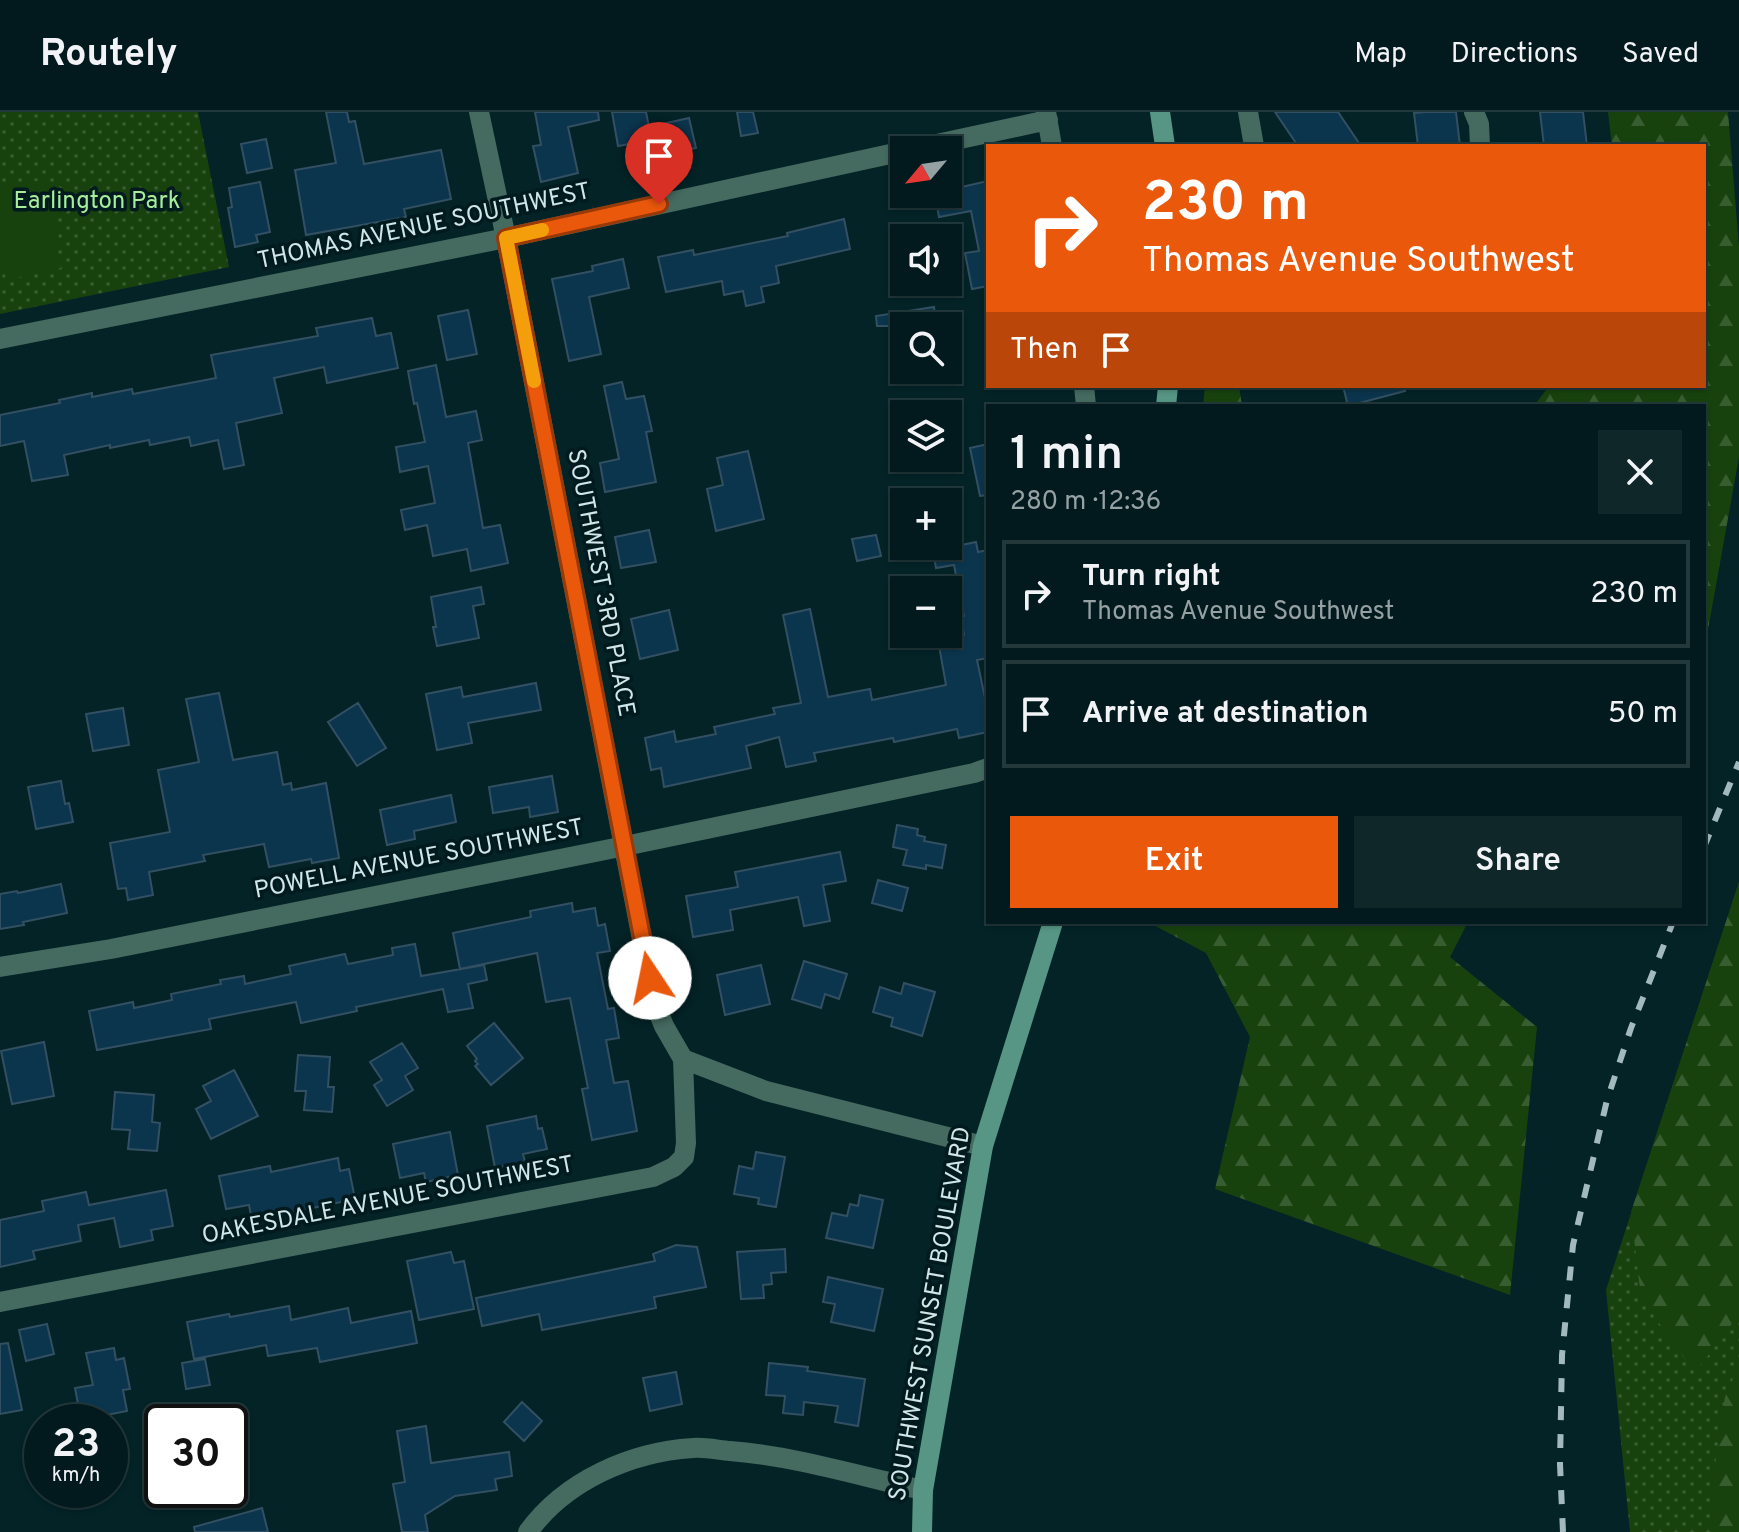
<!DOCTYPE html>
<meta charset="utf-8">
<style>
:root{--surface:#021a1d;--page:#10272a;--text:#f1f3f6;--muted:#96a1a4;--line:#23383b;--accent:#ea580c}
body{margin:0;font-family:Overpass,sans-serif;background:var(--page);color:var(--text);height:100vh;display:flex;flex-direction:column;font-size:30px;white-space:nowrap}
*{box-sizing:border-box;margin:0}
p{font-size:26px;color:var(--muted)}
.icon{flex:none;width:44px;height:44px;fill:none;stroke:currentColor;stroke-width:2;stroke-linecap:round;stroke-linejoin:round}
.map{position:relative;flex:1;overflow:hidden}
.panel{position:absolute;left:986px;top:292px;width:720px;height:520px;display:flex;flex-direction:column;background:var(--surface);border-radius:0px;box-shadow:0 2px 6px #0004,0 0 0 2px var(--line)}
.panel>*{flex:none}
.guide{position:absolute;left:986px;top:32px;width:720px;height:244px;border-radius:0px;box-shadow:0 2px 6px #0004,0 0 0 2px var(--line);background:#ea580c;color:#fff;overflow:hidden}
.needle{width:52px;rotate:241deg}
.buttons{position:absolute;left:890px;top:24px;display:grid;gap:16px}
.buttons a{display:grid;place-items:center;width:72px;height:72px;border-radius:0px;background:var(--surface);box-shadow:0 2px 6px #0004,0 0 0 2px var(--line);font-size:40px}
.speed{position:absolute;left:24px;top:1292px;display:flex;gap:16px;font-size:40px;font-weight:700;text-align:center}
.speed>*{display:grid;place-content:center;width:104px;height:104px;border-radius:50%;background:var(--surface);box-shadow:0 2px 6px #0004,0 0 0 2px var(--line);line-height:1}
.speed small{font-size:20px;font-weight:400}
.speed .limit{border:4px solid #111;border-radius:12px;background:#fff;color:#111}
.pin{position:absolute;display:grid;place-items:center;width:68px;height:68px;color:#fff;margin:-82px -34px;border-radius:50% 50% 50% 0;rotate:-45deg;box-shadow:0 0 8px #0007}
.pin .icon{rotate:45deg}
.me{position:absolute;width:88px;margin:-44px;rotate:349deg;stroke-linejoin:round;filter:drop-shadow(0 0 6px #0008)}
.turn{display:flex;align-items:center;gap:28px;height:168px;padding:0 24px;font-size:36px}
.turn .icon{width:104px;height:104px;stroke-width:2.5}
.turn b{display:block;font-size:56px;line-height:68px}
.then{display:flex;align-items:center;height:76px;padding:0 24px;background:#0003;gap:16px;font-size:30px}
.round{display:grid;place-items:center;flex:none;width:84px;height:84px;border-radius:0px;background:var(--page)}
.overview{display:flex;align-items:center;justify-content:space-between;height:136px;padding:0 24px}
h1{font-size:48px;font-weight:600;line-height:60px}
.button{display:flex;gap:16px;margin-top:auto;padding:16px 24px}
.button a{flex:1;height:92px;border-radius:0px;background:var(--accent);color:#fff;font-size:32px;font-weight:600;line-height:92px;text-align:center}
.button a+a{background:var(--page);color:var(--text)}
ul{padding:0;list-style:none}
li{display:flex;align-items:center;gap:24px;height:108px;margin:0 16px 12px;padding:0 8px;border:4px solid var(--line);border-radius:0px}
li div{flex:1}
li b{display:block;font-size:30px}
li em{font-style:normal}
header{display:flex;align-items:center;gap:48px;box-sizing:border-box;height:112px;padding:0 40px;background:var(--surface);border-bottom:2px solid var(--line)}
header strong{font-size:38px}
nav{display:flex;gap:44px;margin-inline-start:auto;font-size:28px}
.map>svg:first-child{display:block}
.grass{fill:url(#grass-dots)}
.forest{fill:url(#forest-firs)}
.pitch{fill:#17420e}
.building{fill:#0b354d;stroke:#334f62;stroke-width:2}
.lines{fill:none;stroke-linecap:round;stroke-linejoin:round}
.street{stroke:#456a5f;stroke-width:20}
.secondary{stroke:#579684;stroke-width:20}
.rail{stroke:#a2babd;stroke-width:6;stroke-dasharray:14 14;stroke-linecap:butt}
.route-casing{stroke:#983908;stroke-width:20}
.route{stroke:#ea580c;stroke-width:14}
.slow{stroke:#f59e0b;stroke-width:14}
.labels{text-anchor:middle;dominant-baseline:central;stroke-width:7;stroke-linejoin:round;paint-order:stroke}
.park-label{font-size:24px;fill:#a6ee99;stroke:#001a1e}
.street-label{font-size:24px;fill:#d0e6e9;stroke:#001a1e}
</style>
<header>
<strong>Routely</strong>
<nav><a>Map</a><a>Directions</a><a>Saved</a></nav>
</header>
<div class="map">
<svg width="1739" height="1420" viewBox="0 0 1739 1420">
<defs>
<pattern id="grass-dots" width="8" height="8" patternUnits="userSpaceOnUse" patternTransform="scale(2)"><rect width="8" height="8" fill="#17420e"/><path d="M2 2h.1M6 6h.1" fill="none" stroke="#385d31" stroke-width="1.8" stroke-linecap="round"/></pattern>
<pattern id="forest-firs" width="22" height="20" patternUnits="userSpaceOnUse" patternTransform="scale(2)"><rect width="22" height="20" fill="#17420e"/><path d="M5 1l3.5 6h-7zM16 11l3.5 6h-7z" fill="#385d31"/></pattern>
</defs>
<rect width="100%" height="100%" fill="#032327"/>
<!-- grass -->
<path class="grass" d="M0 0H198L229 155 0 202Z
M1739 770V1420H1630L1606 1178Z"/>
<!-- forest -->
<path class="forest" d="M1608 0H1728L1739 135V345L1704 540V294H1534L1549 274H1704V34H1612Z
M1205 274H1239L1242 294H1203Z
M1739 770V1202L1695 1261 1641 1186 1631 1100Z
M1141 810H1468L1450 845 1537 915 1510 1183 1215 1077 1250 925 1206 841 1150 811Z
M1739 1253V1420H1714L1711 1381 1725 1285Z"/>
<!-- pitch -->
<path class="pitch" d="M47 67 61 137 57 138 61 156 6 168 0 136V76Z"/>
<!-- building -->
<path class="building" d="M326 0H347L349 10 355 9 364 52 441 38 451 87 404 97 406 105 306 123 295 58 336 51Z
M535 0H598L599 8 568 15 578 61 541 70 533 34 541 33Z
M612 0H646L649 15 689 6 696 36 633 48 630 32 618 34Z
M737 0H753L758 21 741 24Z
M1275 0H1338L1361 34H1298Z
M1426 0H1456L1460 34H1418L1414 1Z
M1540 0H1583L1587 34H1544Z
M266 27 272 56 247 61 241 32Z
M988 69V174L972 177 965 141 979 139 971 99 939 105 935 82H948V78Z
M260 70 270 120 256 123 258 130 235 135 228 96 232 95 229 76Z
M844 107 850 137 776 154 779 171 761 175 764 190 746 194 743 179 724 183 722 169 666 180 658 145 693 138 694 143 788 124 787 121Z
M623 147 629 176 589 185 601 242 569 249 552 167 593 159 592 154Z
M934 195 937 214H877L876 204Z
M468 198 477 242 447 248 438 204Z
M372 206 376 224 391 221 398 256 327 271 324 255 274 266 282 301 236 311 244 353 224 357 218 328 191 334 189 325 150 333 149 328 110 336V333L64 343 68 363 32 369 24 329 0 334V303L60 291 59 288 92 281V285L132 277 133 282 216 266 211 243 318 224 316 216Z
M436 253 446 305 476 299 482 328 468 331 483 416 500 413 508 451 471 459 467 437 433 444 427 413 405 418 401 398 435 391 428 354 400 360 396 335 425 330 417 291 414 292 408 259Z
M622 270 626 287 644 284 652 319 646 320 656 370 605 380 600 351 619 347 604 274Z
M1343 274H1404L1405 279 1348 294Z
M988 332V383L980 384 970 336Z
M748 339 764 407 716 419 707 377 723 373 717 346Z
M649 418 656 450 621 456 615 425Z
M876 423 881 444 857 449 852 427Z
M976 430 978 440 988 438V546L977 548 988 600V620L959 626 957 617 894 630 893 626 814 641 816 649 786 655 779 625 746 634 751 656 664 675 661 656 651 658 645 626 674 619 676 630 716 622 714 615 775 602 773 596 801 591 783 503 810 497 828 585 870 577 872 588 946 573 938 528 964 523 961 505 964 504 954 453 936 456 933 439Z
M481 475 484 492 473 494 479 526 437 534 433 515H436L431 485Z
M669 498 678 538 640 547 631 507Z
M536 571 541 598 468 611 472 631 437 638 426 582 461 575 463 585Z
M219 581 233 648 277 640 283 673 291 671 292 678 326 671 339 746 312 751 311 747 269 755 264 732 203 743 205 749 149 760 153 783 128 788 126 776 118 777 110 731 170 720 158 658 199 650 186 587Z
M358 591 386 636 357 654 328 610Z
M123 596 129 633 93 639 86 602Z
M552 664 558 700 530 705 529 695 493 701 489 675Z
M61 669 65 692 69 691 73 710 36 717 28 675Z
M451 683 456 710 414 719 415 727 387 733 380 698Z
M897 713 918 717 917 723 925 725 924 729 946 733 942 756 926 753V757L903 753 907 738 893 735Z
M840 740 846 769 823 773 830 809 804 814 798 785 730 798 733 818 693 825 686 784 738 775 735 760Z
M878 768 908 776 902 799 872 791Z
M61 772 67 801 23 810 24 813 0 817V782L17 779 18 781Z
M572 791 573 800 595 796 598 814 605 812 610 839 597 841 608 897 614 896 619 926 606 928 614 971 628 969 637 1019 592 1028 582 977 588 976 570 886 546 890 537 841 460 857 453 821 531 805 530 799Z
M415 832 421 864 484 853 487 868 468 872 473 896 448 900 443 877 356 895 357 899 301 911 296 890 209 907 211 917 97 938 89 899 133 890 134 896 172 888 171 882 221 872 220 868 244 864 245 872 291 862 289 854 345 842 348 852 393 843 392 836Z
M804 849 847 862 839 887 825 882 821 896 792 887Z
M761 853 770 892 725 903 717 863Z
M904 871 935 880 922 924 891 914 893 906 873 900 880 875 901 882Z
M494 911 523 946 491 973 475 954 478 952 475 949 477 947 467 934Z
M44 930 54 984 12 992 1 939Z
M402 931 418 956 405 964 413 978 387 994 374 973 382 968 370 950Z
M298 943 330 945 328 975H334L332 1000 304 998 306 979H295Z
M234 958 258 1004 211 1027 196 997 211 989 203 974Z
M115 980 154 983 152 1010 160 1011 157 1039 128 1037 130 1018 112 1017Z
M536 1004 538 1017 542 1016 547 1037 523 1042 525 1050 495 1056 487 1014Z
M450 1020 458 1063 426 1070 424 1061 400 1066 393 1032Z
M756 1040 785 1045 776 1095 758 1092 759 1086 734 1082 739 1054 753 1057Z
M338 1046 340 1059 349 1057 355 1087 252 1109 249 1093 226 1097 219 1064 270 1054 271 1060Z
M166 1078 173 1114 151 1118 153 1128 120 1135 114 1106 78 1113 81 1129 33 1139 35 1147 0 1155V1108L44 1099 42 1089 86 1080 89 1093Z
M860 1083 883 1088 873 1136 826 1126 832 1101 847 1104 850 1092 858 1094Z
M676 1133 697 1135 706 1175 654 1185 656 1196 542 1218 539 1202 482 1214 476 1186 655 1149 653 1142Z
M785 1137 786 1160 771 1161 772 1172 763 1173 764 1186 741 1187 737 1140Z
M451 1140 454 1151 464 1149 474 1197 419 1208 407 1149Z
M828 1165 883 1177 874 1219 831 1210 835 1192 823 1190Z
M289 1194 291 1208 348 1196 351 1211 411 1199 417 1231 320 1250 317 1236 268 1244 266 1233 194 1247 187 1210 229 1202 230 1205Z
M47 1212 54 1242 26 1249 19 1218Z
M8 1231 22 1298 0 1302V1232Z
M114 1236 116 1248 124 1246 130 1277 123 1278 127 1299 81 1308 75 1276 93 1273 86 1241Z
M205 1247 210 1273 186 1277 182 1251Z
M769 1251 808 1255 807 1259 865 1267 858 1314 835 1310 838 1294 804 1290 803 1303 783 1301 785 1284 766 1283Z
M676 1260 682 1292 650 1299 643 1266Z
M522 1290 542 1309 524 1329 504 1310Z
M426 1314 431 1351 509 1340 512 1364 495 1367 497 1378 455 1384 425 1403 428 1420H402L393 1372 405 1370 397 1319Z
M262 1396 268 1420H195L194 1415Z"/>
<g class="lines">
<!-- street -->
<path class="street" d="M1046 0 1052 34
M1248 0 1254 34
M1474 0 1479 12 1480 34
M909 38 1048 8
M0 227 506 126 904 39
M1084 274 1086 294
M0 855 111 837 625 734 974 661 988 656
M683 947 766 979 983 1034
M0 1190 653 1065 674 1055 684 1045 686 1031 683 947 664 914 654 889 506 126 479 0
M528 1420C565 1369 630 1340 693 1336 705 1335 718 1338 730 1339 795 1344 859 1364 923 1378"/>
<!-- secondary -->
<path class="secondary" d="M1160 0 1165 34
M1166 294 1168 274
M922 1420 923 1378 983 1034 1053 810"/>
<!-- rail -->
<path class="rail" d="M1704 735 1739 650
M1563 1420 1560 1352 1562 1243 1573 1133 1607 988 1631 916 1673 810"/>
</g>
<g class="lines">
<!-- route casing -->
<g class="route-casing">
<path id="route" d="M650 866 506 126 659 92"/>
</g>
<!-- route -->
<use href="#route" class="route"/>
<!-- slow -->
<path class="slow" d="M534 269 506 126 542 118"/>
</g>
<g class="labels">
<!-- park labels -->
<g class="park-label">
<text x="97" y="90">Earlington Park</text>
</g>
<!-- street labels -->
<g class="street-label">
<text transform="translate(424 115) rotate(-12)">THOMAS AVENUE SOUTHWEST</text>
<text transform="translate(600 471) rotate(79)">SOUTHWEST 3RD PLACE</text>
<text transform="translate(419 748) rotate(-11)">POWELL AVENUE SOUTHWEST</text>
<text transform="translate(388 1089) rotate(-11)">OAKESDALE AVENUE SOUTHWEST</text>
<text transform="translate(931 1202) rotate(-80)">SOUTHWEST SUNSET BOULEVARD</text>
</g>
</g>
</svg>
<div class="buttons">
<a><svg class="needle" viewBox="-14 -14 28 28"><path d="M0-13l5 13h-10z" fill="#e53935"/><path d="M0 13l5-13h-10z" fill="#96a1a4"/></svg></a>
<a><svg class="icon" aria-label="sound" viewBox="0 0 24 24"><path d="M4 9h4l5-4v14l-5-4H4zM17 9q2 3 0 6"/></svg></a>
<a><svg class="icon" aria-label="search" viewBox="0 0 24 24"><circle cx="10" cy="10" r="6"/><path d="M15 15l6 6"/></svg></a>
<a><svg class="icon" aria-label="layers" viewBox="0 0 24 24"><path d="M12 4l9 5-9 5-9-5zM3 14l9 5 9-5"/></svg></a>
<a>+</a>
<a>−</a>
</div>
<div class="speed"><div>23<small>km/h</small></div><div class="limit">30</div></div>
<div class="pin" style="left:659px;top:92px;background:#d93025"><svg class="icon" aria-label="arrive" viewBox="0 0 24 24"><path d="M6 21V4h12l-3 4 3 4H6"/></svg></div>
<svg class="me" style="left:650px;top:866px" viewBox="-20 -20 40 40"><circle r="19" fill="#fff"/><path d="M0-13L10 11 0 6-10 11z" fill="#ea580c"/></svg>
<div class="guide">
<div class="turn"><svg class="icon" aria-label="right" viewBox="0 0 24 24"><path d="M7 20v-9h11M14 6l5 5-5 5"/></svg><div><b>230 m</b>Thomas Avenue Southwest</div></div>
<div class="then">Then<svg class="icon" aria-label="arrive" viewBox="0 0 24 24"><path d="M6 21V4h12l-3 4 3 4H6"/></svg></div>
</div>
<section class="panel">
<div class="overview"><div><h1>1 min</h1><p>280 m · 12:36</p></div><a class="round"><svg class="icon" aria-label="close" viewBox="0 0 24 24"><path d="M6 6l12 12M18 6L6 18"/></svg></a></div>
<ul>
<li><svg class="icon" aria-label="right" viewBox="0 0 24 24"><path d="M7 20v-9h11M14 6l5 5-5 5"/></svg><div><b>Turn right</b><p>Thomas Avenue Southwest</p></div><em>230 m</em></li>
<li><svg class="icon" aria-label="arrive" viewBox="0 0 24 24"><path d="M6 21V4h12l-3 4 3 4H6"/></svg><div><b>Arrive at destination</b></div><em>50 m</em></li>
</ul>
<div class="button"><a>Exit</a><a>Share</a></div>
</section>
</div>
